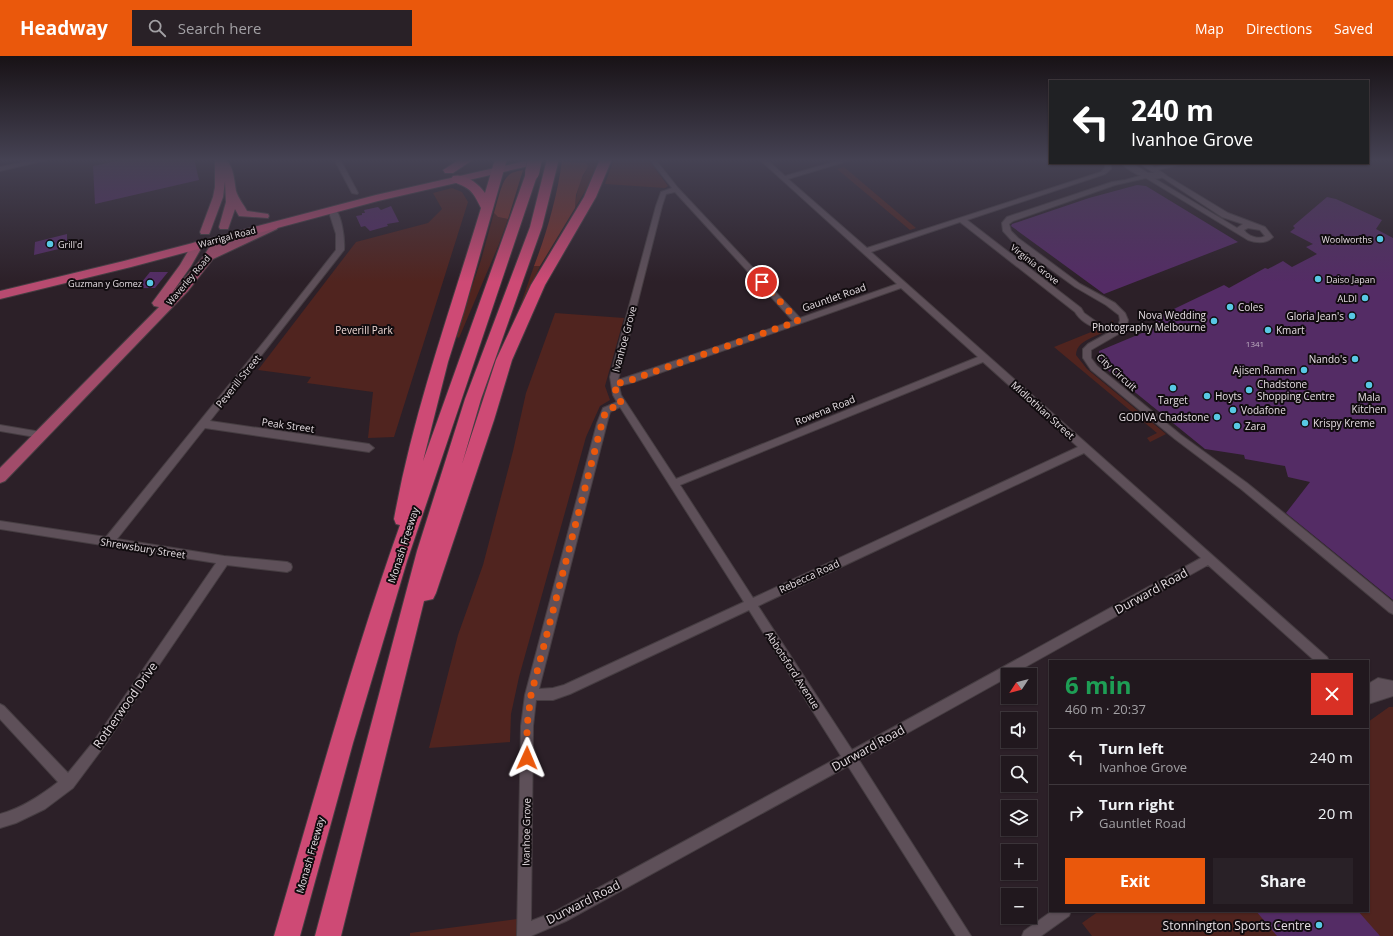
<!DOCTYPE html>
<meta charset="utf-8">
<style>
:root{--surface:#21181e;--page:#292127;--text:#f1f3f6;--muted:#a2a0a4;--line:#3e373c;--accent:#ea580c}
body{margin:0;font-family:"Open Sans",sans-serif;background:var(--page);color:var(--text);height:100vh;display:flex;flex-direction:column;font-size:15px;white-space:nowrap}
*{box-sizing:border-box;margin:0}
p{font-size:13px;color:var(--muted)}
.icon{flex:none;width:22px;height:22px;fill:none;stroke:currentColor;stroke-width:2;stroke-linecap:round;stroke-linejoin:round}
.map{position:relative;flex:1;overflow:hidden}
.drawer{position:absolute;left:1049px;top:604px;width:320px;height:252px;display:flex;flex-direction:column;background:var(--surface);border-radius:0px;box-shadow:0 1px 3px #0004,0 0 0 1px var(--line)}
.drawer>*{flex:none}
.guide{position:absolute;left:1049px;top:24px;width:320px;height:84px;border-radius:0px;box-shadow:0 1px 3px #0004,0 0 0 1px var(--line);background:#202124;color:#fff;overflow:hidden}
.needle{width:26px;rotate:234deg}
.controls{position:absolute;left:1001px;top:612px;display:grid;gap:8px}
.controls a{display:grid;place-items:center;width:36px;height:36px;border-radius:0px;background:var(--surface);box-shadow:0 1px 3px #0004,0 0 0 1px var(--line);font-size:20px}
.pin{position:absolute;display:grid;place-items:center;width:34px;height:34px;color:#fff;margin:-17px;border:2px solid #fff;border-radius:50%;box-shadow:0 1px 4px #0007}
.me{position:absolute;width:44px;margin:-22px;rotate:1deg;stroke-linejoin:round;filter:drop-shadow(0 0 3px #0008)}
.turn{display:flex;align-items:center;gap:14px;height:84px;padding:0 16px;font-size:18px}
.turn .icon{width:52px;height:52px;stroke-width:2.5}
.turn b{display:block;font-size:28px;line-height:34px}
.round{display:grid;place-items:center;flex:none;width:42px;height:42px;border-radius:0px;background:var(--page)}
.overview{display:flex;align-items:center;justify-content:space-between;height:68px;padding:0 16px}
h1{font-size:24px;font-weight:700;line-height:30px;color:#1e9e55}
.primary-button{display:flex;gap:8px;margin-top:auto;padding:8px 16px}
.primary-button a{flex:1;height:46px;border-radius:0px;background:var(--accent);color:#fff;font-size:16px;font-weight:700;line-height:46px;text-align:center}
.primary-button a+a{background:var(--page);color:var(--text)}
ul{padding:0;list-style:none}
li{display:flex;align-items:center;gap:12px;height:56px;padding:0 16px;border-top:1px solid var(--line)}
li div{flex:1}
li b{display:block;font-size:15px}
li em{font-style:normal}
header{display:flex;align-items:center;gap:24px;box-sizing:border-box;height:56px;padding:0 20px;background:var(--accent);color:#fff}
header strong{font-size:19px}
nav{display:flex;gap:22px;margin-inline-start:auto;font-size:14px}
.search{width:280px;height:36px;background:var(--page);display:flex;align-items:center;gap:10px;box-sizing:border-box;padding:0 14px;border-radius:0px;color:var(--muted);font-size:15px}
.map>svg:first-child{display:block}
.green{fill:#50241f}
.forest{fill:#793129}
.building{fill:#542c65}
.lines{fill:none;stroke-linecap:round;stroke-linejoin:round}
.minor-casing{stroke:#463d42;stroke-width:2}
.tertiary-casing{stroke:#463d42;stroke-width:2}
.primary-casing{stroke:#463d42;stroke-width:2}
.trunk-casing{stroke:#463d42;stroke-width:2}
.motorway-casing{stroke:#463d42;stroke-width:2}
.minor{fill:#5e5059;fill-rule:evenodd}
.tertiary{fill:#5e5059;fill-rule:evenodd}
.primary{fill:#a14c6a;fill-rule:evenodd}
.trunk{fill:#b84b70;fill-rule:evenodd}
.motorway{fill:#ce4a75;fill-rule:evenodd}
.motorway-bridge-casing{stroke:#463d42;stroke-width:15;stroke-linecap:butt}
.motorway-bridge{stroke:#ce4a75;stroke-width:14}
.route{stroke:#ea580c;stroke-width:7;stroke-dasharray:0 12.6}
.poi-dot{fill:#58c8e4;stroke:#110c0f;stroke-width:1.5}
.labels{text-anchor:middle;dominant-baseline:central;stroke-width:4;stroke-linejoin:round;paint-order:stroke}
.number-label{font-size:8px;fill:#c1b1c3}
.far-street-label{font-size:9px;fill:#e5dde2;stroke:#110c0f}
.far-poi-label{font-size:9px;fill:#e5dde2;stroke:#110c0f;text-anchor:end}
.street-label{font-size:10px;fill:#e5dde2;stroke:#110c0f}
.poi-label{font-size:10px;fill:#e5dde2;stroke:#110c0f;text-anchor:start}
.park-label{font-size:10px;fill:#f0d9d5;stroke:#110c0f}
.near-street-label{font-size:12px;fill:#e5dde2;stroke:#110c0f}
.near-poi-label{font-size:12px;fill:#e5dde2;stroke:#110c0f;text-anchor:end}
</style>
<header>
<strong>Headway</strong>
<div class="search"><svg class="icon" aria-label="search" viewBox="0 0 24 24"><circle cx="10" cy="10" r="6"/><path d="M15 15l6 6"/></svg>Search here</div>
<nav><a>Map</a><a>Directions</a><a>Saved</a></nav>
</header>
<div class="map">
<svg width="1393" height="880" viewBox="0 0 1393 880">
<rect width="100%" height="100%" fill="#2c2028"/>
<!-- green -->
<path class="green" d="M576 103H600L591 125 575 152C576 137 580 124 588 111L586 107 567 105Z
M614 103H648L668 130 665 132 605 128Z
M844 111 916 172 910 174 837 113Z
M452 132 462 136 468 146 394 381 368 382 373 336 307 327 311 321 258 314 356 186 428 167 442 153 433 137Z
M494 157 498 161 508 163 499 188 459 282 455 280 481 204Z
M534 210H540L521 252 519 253Z
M555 257 624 262 605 330 610 344 600 350 586 381 519 621 511 658 510 686 429 692 458 579 483 509 513 395 526 337Z
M1112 264 1114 267C1105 282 1077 280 1076 299L1087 313 1166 378 1150 386 1147 382 1157 377 1054 291 1111 268Z
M1389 651H1393V880H1092L1082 867 1099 855H1368V666Z
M517 863V880H410V877Z"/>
<!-- forest -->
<path class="forest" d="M562 105 586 107 588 111 583 119 576 139 575 152 540 210H534C547 176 557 141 562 105Z
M523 114 508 163 498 161 494 157C497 148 501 126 508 120 511 116 518 115 523 114Z"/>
<!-- building -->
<path class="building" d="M126 103H194L199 124 95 148 93 110Z
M1137 129 1146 130 1238 186 1104 238 1011 170 1012 168 1089 142Z
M1327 141 1336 143 1382 164 1376 173 1393 182V544L1286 457 1310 426 1288 421 1285 410 1245 403 1244 399 1205 393 1099 307V295L1154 272 1155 262 1224 229 1229 232 1265 212 1268 213 1283 205 1292 211 1317 198 1306 191 1313 188 1290 176 1295 172 1293 170Z
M391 150 399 166 387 168 388 170 370 175 365 170 361 171 356 160 362 159V157H365L364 154 378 151 381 154Z
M67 178V191L34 199 35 186Z
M150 216H168L155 232H137Z
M1256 855H1358L1380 880H1277Z"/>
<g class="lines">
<!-- minor casing -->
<g class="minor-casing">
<path id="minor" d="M39 103H51L0 115V111Z
M334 103H340L358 137 357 138 352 137Z
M649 103H655L678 132 800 262 897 228 759 103H766L785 120 844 103H854L788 123 867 192 1101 116 1105 112V107H1111V113L1105 118 967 164 1081 252 1084 257 1098 267 1099 269 1098 271C1090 272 1079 263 1075 256L960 166 871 196 1327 601 1329 605H1315L1208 509 1011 619H1008V621L859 704 971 880H956L848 710 566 865 531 880H517L521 670 525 639 597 367 603 352 617 346 613 339 610 321 656 150 661 136 672 132ZM675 136 793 265 618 324 662 150 666 138ZM901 232 978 301 676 423 621 339 619 330 631 327ZM983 306 1078 391 753 542 680 429ZM620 351 744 546 564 629 553 632 539 633 607 367 610 356ZM1084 397 1201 502 852 694 758 550ZM749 554 841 700 556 855 531 865 533 670 536 644H553L570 638Z
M1173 107H1187L1152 115 1149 113Z
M1162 117 1228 157 1265 171 1273 181C1266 188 1257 187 1248 184L1146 122 1115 129 1013 165 1009 168 1011 175 1018 182 1080 228 1115 247 1125 257 1128 264 1127 269 1122 276 1091 294V302L1097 310 1181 379 1247 427 1393 546V558L1389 556 1241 433 1175 383 1091 314 1083 302V293L1088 288 1117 272 1120 264 1119 259 1106 249 1075 231 1013 186 1003 175 1002 167 1007 161 1112 126 1125 124 1147 118 1237 172 1243 168 1222 161 1160 120V118ZM1248 172 1260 174 1265 180C1258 184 1248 180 1244 174Z
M332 151C342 155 345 184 344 194L210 365 369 388 374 392 369 396 205 372 117 483 224 500 287 506 291 508 292 511 291 514 287 516 227 509 102 693 73 732 45 753 16 767 0 772V758C22 752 40 740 58 726L0 663V648L4 650 68 717 94 685 216 507 0 473V465L106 481 267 282 336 194V178L328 153Z
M0 369 41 376 46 379 41 382 0 375Z
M1378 622 1393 625V640L1368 648V628Z
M1052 855H1071L1069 860 1041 880H1022L1024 875Z"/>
</g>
<!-- tertiary casing -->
<g class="tertiary-casing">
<path id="tertiary" d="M1121 107H1131L1148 117H1154L1139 107H1148L1166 119C1154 129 1131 117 1121 107Z"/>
</g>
<!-- primary casing -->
<g class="primary-casing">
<path id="primary" d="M215 103H225C234 110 234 124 236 135 238 142 244 149 247 155L268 158 269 160 268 162 239 160 235 153 228 173H220L219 171 226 146 225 125 223 141 210 176 209 178H201L200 176 213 141 215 131Z
M273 168 278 171 277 173 213 203 188 235 5 425 0 427V412L159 251 154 250 152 247 180 209 193 187 197 186 203 189 191 210 169 241 203 201 216 181 220 180 226 183 221 190Z"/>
</g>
<!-- trunk casing -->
<g class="trunk-casing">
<path id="trunk" d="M525 105 529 106 530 108 529 110 378 145 131 211 0 243V235L124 205 376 139Z"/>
</g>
<!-- motorway casing -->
<g class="motorway-casing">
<path id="motorway" d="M460 103H474L453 117H445L443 114Z
M495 103H507L464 255 448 306 423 405 526 117 528 114H536L538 117 407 505 353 687 300 880H274C314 743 352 604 400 469L396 468 394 463C413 357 450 255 481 152 477 144 473 135 465 131 460 128 454 127 451 123L453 120C465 117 478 127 485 137Z
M547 103H559L542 171 481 343 462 408 496 304 531 229 584 141 600 103H612L596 141 545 229 512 304 494 364 436 537 433 543 424 545 341 880H315L417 495 465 343 530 171Z"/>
</g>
<!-- minor -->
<use href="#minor" class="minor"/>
<!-- tertiary -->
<use href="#tertiary" class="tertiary"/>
<!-- primary -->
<use href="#primary" class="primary"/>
<!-- trunk -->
<use href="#trunk" class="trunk"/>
<!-- motorway -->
<use href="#motorway" class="motorway"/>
<!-- motorway-bridge casing -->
<g class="motorway-bridge-casing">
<path id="motorway-bridge" d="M532 117 535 103"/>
</g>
<!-- motorway-bridge -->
<use href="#motorway-bridge" class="motorway-bridge"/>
</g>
<!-- sky -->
<linearGradient id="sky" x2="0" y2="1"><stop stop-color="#181216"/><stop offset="0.46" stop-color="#454253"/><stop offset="1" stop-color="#454253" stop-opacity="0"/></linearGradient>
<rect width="1393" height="226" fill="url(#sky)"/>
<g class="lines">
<!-- route -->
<path class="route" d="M527 702V670L531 639 602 367 606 354 622 348 617 339 614 328 628 325 798 265 762 226"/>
</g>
<!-- markers -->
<g class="poi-dot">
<circle cx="1380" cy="183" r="4"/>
<circle cx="50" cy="188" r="4"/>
<circle cx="1318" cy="223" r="4"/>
<circle cx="150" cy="227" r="4"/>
<circle cx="1365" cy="242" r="4"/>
<circle cx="1230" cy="251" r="4"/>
<circle cx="1352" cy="260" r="4"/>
<circle cx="1214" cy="265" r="4"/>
<circle cx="1268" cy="274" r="4"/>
<circle cx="1355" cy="303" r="4"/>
<circle cx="1304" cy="314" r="4"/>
<circle cx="1369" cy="329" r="4"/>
<circle cx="1173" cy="332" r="4"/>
<circle cx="1249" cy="334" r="4"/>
<circle cx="1207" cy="340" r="4"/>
<circle cx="1233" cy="354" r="4"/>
<circle cx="1217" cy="361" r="4"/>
<circle cx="1305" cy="367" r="4"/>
<circle cx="1237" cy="370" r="4"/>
<circle cx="1319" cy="869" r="4"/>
</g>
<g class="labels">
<!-- number labels -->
<g class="number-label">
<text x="1255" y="287">1341</text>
</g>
<!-- far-street labels -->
<g class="far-street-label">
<text transform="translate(227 181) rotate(-15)">Warrigal Road</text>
<text transform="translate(1035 208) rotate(38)">Virginia Grove</text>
<text transform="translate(188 224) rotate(-50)">Waverley Road</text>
</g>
<!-- far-poi labels -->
<g class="far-poi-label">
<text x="1372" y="183">Woolworths</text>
<text x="58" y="188" text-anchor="start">Grill'd</text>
<text x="1326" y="223" text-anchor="start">Daiso Japan</text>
<text x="142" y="227">Guzman y Gomez</text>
<text x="1357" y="242">ALDI</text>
</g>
<!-- street labels -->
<g class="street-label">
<text transform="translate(834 241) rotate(-19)">Gauntlet Road</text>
<text transform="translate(624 283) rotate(-75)">Ivanhoe Grove</text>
<text transform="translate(1117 316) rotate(42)">City Circuit</text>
<text transform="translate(238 325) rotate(-51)">Peverill Street</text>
<text transform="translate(825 354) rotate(-22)">Rowena Road</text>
<text transform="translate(1043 354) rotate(42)">Midlothian Street</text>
<text transform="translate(288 369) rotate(8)">Peak Street</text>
<text transform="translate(403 489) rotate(-72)">Monash Freeway</text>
<text transform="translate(143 492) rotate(9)">Shrewsbury Street</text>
<text transform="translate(809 520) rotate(-25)">Rebecca Road</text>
<text transform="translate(793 614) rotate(57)">Abbotsford Avenue</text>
<text transform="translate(526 776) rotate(-89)">Ivanhoe Grove</text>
<text transform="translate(310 799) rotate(-74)">Monash Freeway</text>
</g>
<!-- poi labels -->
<g class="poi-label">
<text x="1238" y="251">Coles</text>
<text x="1206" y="259" text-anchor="end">Nova Wedding<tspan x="1206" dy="12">Photography Melbourne</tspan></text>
<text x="1344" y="260" text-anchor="end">Gloria Jean's</text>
<text x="1276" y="274">Kmart</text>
<text x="1347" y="303" text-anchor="end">Nando's</text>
<text x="1296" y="314" text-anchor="end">Ajisen Ramen</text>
<text x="1257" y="328">Chadstone<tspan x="1257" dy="12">Shopping Centre</tspan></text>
<text x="1215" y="340">Hoyts</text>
<text x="1369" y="341" text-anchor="middle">Mala<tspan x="1369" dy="12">Kitchen</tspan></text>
<text x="1173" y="344" text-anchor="middle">Target</text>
<text x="1241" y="354">Vodafone</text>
<text x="1209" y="361" text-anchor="end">GODIVA Chadstone</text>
<text x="1313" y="367">Krispy Kreme</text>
<text x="1245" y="370">Zara</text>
</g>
<!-- park labels -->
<g class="park-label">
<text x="364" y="274">Peverill Park</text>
</g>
<!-- near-street labels -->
<g class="near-street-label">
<text transform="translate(1151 535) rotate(-29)">Durward Road</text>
<text transform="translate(125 649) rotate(-55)">Rotherwood Drive</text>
<text transform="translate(868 692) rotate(-29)">Durward Road</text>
<text transform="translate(583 846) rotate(-27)">Durward Road</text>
</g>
<!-- near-poi labels -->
<g class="near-poi-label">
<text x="1311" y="869">Stonnington Sports Centre</text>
</g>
</g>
</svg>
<div class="controls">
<a><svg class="needle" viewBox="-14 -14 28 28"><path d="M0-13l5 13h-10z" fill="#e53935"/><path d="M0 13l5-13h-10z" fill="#a2a0a4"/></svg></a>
<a><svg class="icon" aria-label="sound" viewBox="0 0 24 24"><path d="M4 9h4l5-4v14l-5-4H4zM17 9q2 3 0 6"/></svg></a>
<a><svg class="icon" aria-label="search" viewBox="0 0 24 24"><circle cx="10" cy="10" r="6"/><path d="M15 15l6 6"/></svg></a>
<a><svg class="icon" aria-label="layers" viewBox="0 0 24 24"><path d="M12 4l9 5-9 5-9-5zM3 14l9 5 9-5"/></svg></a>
<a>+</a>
<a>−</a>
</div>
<div class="pin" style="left:762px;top:226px;background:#d93025"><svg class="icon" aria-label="arrive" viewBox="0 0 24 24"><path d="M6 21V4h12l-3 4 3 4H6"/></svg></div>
<svg class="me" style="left:527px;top:702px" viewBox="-20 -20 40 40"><path d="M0-17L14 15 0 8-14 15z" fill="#ea580c" stroke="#fff" stroke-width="4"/></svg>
<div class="guide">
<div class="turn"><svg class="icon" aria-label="left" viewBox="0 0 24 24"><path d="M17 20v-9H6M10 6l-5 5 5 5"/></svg><div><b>240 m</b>Ivanhoe Grove</div></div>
</div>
<section class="drawer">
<div class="overview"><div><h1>6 min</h1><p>460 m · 20:37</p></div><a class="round" style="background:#d93025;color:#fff"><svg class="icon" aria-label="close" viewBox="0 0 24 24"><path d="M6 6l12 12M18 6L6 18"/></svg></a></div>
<ul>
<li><svg class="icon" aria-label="left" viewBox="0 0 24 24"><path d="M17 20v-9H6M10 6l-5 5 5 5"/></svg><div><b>Turn left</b><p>Ivanhoe Grove</p></div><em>240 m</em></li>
<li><svg class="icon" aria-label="right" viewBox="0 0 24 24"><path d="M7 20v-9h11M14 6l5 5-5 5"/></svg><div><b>Turn right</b><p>Gauntlet Road</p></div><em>20 m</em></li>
</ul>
<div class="primary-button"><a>Exit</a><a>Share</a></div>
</section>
</div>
